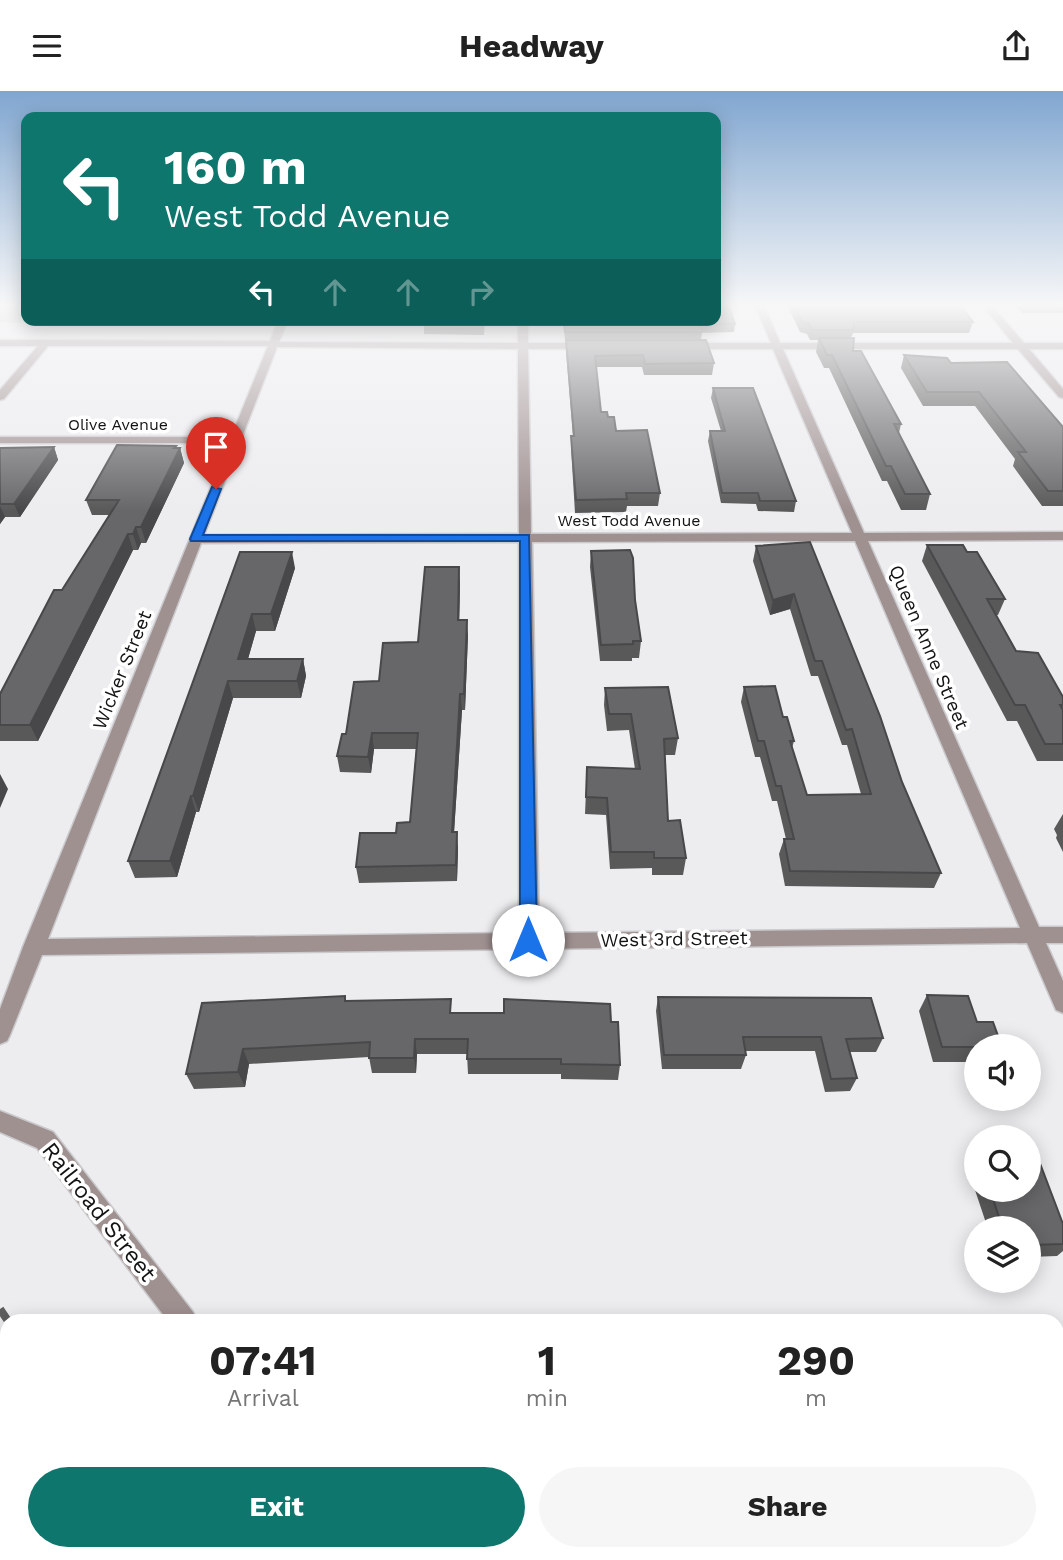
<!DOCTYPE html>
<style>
:root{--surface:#fff;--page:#f6f6f6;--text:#222;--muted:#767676;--accent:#0f766e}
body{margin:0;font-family:"Work Sans",sans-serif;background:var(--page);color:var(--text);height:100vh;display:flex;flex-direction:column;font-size:26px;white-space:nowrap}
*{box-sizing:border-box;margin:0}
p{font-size:23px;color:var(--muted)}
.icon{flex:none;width:38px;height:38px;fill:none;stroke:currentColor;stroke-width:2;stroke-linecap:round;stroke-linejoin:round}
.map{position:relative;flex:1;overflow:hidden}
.panel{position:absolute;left:0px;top:1223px;width:1064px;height:247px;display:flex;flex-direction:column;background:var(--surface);border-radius:21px 21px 0 0;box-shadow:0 4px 18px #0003}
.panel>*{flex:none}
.guide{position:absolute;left:21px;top:21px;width:700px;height:214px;border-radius:14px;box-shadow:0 4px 18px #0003;background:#0f766e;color:#fff;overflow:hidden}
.buttons{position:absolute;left:964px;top:943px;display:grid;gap:14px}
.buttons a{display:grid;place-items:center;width:77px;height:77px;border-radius:50%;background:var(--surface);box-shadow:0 4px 18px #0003;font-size:35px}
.pin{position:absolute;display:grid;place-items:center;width:60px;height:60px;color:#fff;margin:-72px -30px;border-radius:50% 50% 50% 0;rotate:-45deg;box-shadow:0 0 7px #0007}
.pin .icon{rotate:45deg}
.me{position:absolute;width:77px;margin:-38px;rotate:0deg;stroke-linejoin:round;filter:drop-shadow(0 0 5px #0008)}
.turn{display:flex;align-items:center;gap:24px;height:147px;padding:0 28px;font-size:32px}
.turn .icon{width:91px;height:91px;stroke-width:2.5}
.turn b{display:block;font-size:49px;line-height:60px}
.lanes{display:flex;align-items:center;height:66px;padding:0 28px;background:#0003;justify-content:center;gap:35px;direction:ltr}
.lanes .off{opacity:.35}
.eta{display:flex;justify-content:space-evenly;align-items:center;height:119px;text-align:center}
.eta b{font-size:42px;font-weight:700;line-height:49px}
.button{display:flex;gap:14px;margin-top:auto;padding:14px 28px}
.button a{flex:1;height:80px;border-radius:42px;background:var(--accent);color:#fff;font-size:28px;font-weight:700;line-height:80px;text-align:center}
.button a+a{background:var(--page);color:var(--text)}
header{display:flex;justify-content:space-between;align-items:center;height:91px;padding:0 28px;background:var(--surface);font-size:32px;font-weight:700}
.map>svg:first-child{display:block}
.green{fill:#b7c5b4}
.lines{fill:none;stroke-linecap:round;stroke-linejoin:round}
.street-casing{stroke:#cacacd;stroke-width:3}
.street{fill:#a09191;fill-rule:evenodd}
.rail{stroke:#5e5e5f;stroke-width:8;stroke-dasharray:13 13;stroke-linecap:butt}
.wall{fill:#59595a}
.shaded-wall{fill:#48484a}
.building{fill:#676769;stroke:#48484a;stroke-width:2}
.route{fill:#1a73e8;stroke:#114b97;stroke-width:2}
.labels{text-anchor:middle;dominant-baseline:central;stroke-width:7;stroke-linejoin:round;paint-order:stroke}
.far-street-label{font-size:16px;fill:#131313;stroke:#fff}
.street-label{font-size:19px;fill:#131313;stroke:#fff}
.near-street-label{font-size:23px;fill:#131313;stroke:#fff}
</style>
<header><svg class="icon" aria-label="menu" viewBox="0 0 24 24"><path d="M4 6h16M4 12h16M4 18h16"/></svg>Headway<svg class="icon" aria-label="share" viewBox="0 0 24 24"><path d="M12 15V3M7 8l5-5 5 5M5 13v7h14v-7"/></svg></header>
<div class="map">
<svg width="1063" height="1469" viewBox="0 0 1063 1469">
<rect width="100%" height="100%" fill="#ededf0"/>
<!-- green -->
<path class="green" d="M0 214H26V229H87L81 234 0 231Z"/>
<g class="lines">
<!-- street casing -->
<g class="street-casing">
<path id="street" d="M755 214H764L780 252H1013L982 214H991L1024 252H1063V258H1029L1063 298V307L1059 306 1018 258H783L864 442 1063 441V449L868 450 1039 836H1063V852H1046L1063 890V922L1056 919 1027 852 42 864 10 944 7 950 0 953V918L23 856 229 352H0V346H231L268 255H48L4 308 0 309V299L38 255H0V249L270 250 278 229H288L279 251 518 252V229H528V252H588L593 255 588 258H528L531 443 852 442 773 258H686L681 255 686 252H771ZM277 256 518 258 519 443 204 444ZM855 450 1020 837 539 842 532 451ZM519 451V842L48 848 201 452Z
M0 1020 53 1041 193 1221 197 1230H168L37 1057 0 1041Z
M348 1463H380L383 1469H351Z"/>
</g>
<!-- street -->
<use href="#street" class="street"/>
<!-- rail -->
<path class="rail" d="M0 1218 8 1230
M0 1277 7 1288
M119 1463 123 1469
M161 1463 165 1469"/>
</g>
<!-- wall -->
<path class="wall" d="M787 214H960L973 231 969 242H853L851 247 853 260 901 333 899 342 930 403 926 419H901L887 390H882L829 277H824L816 261 818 249H810L807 243 800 241Z
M1015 214H1063V222H1022Z
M424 229H485L484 244 424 243Z
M563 229 735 233 734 241 702 242 701 249 714 272 712 284H644L642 276H596L601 321 608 326 660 402 658 415H627L626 421 575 422 571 357V345H573L566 261V249H565Z
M904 264 951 272 1063 336V415H1042L1013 375 1015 368 975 315H923L901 277Z
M713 297 796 410 794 421 758 420 756 413 721 412 708 350 710 340H721L711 307Z
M54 356 58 369 20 426H5L0 433V357Z
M177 357H180L184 372 146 452H141L138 459H133L38 650H0V603L62 499 109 424H92L86 409Z
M810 451 902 691 941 782 934 797 785 795 779 763 784 748H786L777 710H772L760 666H755L741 611 744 596 783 626 794 650 792 657 807 704 861 703 847 654H842L818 585H811L790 518 770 524 753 470 756 455Z
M927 454 967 461 1005 508 998 524H996L1016 560 1063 606V670H1037L1017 630H1007L922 470Z
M591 460 635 509 641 550 639 567H632V570H600L590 476Z
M240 461 295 477 275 540H256L248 568H303L306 585 301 607H233L199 721H196L177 786 135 787 128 770Z
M460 491 459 529 468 544 465 619H462L454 741 458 757 457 790 359 792 356 776 396 742 410 731 416 658H374L371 682 340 681 337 665 346 643 379 590 418 551Z
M605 597 678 647 675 664H665L668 730 686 767 683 784H652V777L610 778 606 724 585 723 587 676 635 678 629 639 607 640 604 614Z
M1063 723V761L1056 747 1057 744 1054 738Z
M927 904 977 931 976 971H933L919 920Z
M658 906 883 947 876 961H850L857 987 850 1000 825 1001 815 960H745L746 964 741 978H662L656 920Z
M346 909 452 922 611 931 620 974 618 989 561 988V983H468L467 963H417L416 982H372L369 966 249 973 245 996 194 998 186 983Z
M976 1055V1099H1029L1063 1133V1160L1057 1165 1029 1166V1138H988L965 1069Z
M1063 1285V1329L1057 1314V1290Z"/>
<!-- shaded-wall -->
<path class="shaded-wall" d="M176 355 178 362 180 357 184 372 146 452 141 436Z
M54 356 58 369 20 426 14 413Z
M0 415 5 426 0 433Z
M136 436 141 452 138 459 133 443Z
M128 443 133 459 38 650 30 634Z
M292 461 295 477 275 540 271 523Z
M459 476 460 491 459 544 458 529Z
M794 503 790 518 770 524 773 509Z
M252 523 256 540 243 585 238 568Z
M467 529 468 544 465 619 464 603Z
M303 568 306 585 301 607 297 590Z
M228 590 233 607 199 721 193 705Z
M460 603 462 619 453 757 452 741Z
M372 642 374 658 371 682 368 666Z
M0 683 8 698 0 717Z
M191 705 196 721 177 786 170 770Z
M457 741 458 757 457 790 456 774Z
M415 948 417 963 416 982 414 967Z
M243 958 249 973 245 996 238 981Z"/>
<!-- building -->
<path class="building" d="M716 214H728L735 233H700L702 241H565L564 229H716Z
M794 214H960L973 231H854L853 239H812L809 232 802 231Z
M424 229H484V233H423Z
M819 247H854L853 260H861L901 333H894L930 403H905L891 375H886L832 264H827Z
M566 249H706L714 272 645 273 643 264 595 265 601 321H607L608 326H614L616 340 647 339 660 402H626L627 408 576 409 571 345H574Z
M904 264 947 267 951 272 1007 271 1063 336V400H1048L1018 361H1026L979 301H927Z
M713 297H753L796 410H760L758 402H722L710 340H725Z
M117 354 176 355 174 357H180L141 436H136L133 443H128L30 634H0V603L54 499H62L119 409H86Z
M54 356 14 413H0V357Z
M810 451 880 625 902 691 941 782 790 780 784 748H794L781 695H776L764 650H758L744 596 775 595 783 626H787L794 650H790L807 704 871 703 852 638 846 639 822 570H815L794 503 773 509 756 455Z
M927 454H963L967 461H977L1005 508H987L1016 560 1038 562 1063 606V614H1060L1063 619V653H1045L1025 614H1015Z
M630 459 633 467 635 509 641 550H633V553L601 554 591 460Z
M240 461H292L271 523H252L238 568H303L297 590H228L193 705H191L170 770H128Z
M425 476H459L458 529H467L464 603H460L452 741H457L456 774 356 776 360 742H396L397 732 410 731 418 642H372L368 666 337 665 342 643H346L354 591 379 590 383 552 418 551Z
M668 596 678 647 664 648 668 730 680 729 686 767H654V761H611L607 707 586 706 587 676 640 678 631 623H609L605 597Z
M927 904 968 905 977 931H993L1002 956H942Z
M345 905V910L451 908 450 922H504V908L610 913 611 931H618L620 974 561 973V968H467L468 948H415L414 967H369L370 951 243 958 238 981 186 983 202 912Z
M658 906 871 907 883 947 846 948 857 987 831 988 821 946H743L746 964H664Z
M1029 1054H1033L1063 1133V1153L1029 1154V1138H1003L990 1099H1029Z"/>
<!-- sky -->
<linearGradient id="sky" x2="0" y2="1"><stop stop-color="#80a6d0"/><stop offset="0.51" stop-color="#f7f7f8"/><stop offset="1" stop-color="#f7f7f8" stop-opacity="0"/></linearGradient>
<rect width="1063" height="420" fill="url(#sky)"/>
<!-- route -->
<path class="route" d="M212 396 221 398 203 444H529L537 849 535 855H522L520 849V450H191L190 448Z"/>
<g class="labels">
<!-- far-street labels -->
<g class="far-street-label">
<text x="118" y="333">Olive Avenue</text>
<text x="629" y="429">West Todd Avenue</text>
</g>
<!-- street labels -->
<g class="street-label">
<text transform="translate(929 556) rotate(67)">Queen Anne Street</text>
<text transform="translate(122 579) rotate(-68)">Wicker Street</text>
<text transform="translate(674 848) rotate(-1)">West 3rd Street</text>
</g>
<!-- near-street labels -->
<g class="near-street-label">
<text transform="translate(99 1121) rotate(52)">Railroad Street</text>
</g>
</g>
</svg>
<div class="buttons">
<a><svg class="icon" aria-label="sound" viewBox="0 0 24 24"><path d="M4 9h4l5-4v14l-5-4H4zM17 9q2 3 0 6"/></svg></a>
<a><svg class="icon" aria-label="search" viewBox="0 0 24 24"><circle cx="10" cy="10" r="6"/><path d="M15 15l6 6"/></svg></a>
<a><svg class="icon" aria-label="layers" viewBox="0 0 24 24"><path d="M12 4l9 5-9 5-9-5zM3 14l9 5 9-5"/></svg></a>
</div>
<div class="pin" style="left:216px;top:398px;background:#d93025"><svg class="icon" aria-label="arrive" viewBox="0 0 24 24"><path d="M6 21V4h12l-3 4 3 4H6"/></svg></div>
<svg class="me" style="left:528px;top:849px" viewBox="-20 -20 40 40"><circle r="19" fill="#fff"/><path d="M0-13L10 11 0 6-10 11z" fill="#1a73e8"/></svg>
<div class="guide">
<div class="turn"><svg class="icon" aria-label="left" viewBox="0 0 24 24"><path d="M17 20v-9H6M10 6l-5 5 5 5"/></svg><div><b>160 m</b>West Todd Avenue</div></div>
<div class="lanes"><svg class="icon" aria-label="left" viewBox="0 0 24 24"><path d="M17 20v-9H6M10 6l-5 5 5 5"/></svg><svg class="icon off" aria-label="ahead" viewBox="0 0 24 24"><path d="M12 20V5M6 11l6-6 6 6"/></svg><svg class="icon off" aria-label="ahead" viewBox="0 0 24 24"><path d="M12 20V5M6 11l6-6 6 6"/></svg><svg class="icon off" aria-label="right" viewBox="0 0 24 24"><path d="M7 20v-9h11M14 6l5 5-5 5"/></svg></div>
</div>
<section class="panel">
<div class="eta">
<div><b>07:41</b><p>Arrival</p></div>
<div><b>1</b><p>min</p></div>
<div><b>290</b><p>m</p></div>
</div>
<div class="button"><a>Exit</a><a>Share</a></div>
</section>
</div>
